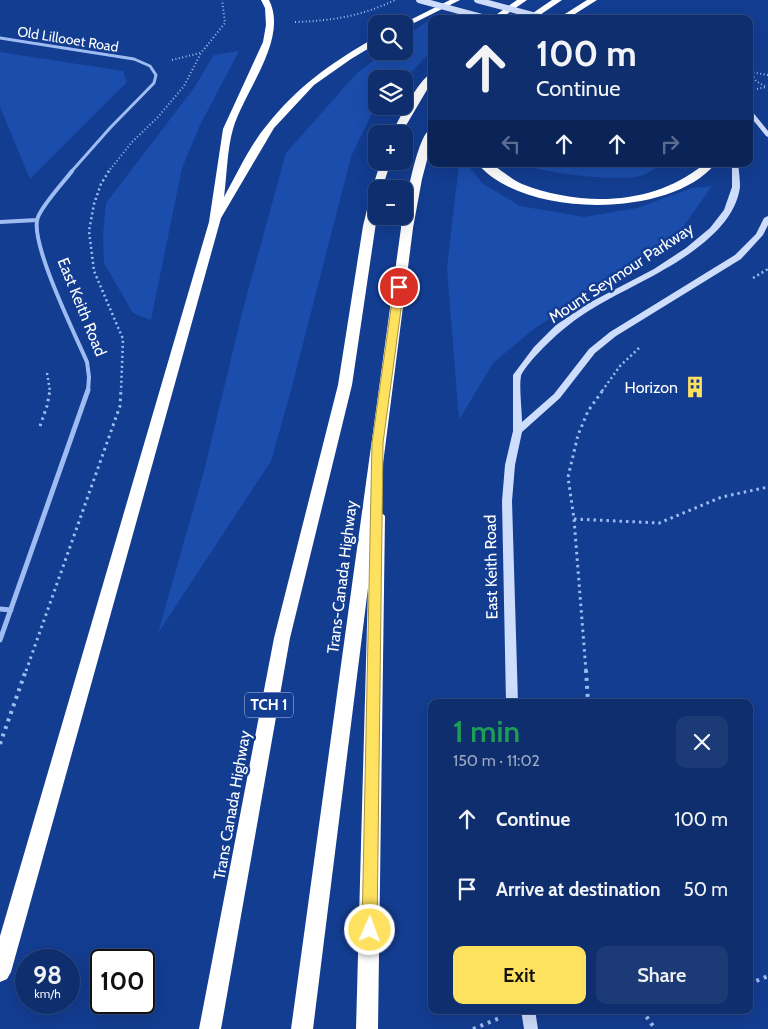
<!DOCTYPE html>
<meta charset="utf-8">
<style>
:root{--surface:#0e2e6d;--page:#1c3a75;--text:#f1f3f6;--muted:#9ba8c2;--line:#2e4a80;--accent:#ffe160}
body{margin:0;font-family:Cabin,sans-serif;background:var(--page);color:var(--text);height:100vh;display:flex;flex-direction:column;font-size:19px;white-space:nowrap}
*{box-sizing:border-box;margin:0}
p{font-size:16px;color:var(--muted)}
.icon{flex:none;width:28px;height:28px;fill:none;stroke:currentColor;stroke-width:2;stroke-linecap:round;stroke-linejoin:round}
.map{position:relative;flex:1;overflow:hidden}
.details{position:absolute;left:428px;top:699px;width:325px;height:315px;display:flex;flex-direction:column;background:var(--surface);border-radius:10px;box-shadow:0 5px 20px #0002,0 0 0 1px var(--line)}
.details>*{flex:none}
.banner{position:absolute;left:428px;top:15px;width:325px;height:152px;border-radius:10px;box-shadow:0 5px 20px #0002,0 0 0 1px var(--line);background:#0e2e6d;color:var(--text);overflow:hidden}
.fabs{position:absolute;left:368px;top:15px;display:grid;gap:10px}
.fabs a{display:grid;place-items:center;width:45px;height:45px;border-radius:10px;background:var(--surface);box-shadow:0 5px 20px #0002,0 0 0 1px var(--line);font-size:25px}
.speed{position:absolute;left:15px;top:949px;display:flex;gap:10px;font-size:25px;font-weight:700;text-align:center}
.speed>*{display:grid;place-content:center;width:65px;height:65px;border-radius:50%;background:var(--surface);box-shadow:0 5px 20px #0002,0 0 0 1px var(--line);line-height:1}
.speed small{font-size:12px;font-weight:400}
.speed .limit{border:2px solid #111;border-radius:8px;background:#fff;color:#111}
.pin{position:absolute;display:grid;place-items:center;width:42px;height:42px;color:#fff;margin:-21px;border:2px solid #fff;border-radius:50%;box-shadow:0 1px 5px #0007}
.me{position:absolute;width:55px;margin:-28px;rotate:2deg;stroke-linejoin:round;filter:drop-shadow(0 0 4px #0008)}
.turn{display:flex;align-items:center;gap:18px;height:105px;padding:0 25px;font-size:22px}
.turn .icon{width:65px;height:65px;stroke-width:2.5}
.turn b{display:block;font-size:35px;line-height:42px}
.lanes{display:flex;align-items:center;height:48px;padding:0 25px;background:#0003;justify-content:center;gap:25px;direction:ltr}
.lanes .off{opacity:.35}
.round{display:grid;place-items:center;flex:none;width:52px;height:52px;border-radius:10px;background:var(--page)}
.summary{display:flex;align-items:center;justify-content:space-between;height:85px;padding:0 25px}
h1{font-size:30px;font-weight:600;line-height:38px;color:#1e9e55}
.cta{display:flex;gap:10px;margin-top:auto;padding:10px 25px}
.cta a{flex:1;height:58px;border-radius:10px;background:var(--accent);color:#111;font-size:20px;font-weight:600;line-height:58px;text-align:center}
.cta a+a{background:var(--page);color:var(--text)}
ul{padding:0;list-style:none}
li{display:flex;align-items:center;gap:15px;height:70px;padding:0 25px}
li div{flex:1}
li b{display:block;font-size:19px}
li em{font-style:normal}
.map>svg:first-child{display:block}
.green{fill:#1b4dac}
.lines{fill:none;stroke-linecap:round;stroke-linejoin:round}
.path-far3{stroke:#9fbcf2;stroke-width:2;stroke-dasharray:1 2.5;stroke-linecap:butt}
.path-far2{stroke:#9fbcf2;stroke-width:2.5;stroke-dasharray:2 3;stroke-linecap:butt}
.path-far1{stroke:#9fbcf2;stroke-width:3;stroke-dasharray:2.5 4;stroke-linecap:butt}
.path{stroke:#9fbcf2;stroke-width:4;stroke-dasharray:3 5;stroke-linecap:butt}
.street-far2{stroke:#9fbcf2;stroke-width:3}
.street-far1{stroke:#9fbcf2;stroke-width:4}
.street{stroke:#9fbcf2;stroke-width:5}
.secondary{fill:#ceddfc;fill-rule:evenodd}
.highway{fill:#fff;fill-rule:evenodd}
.path-bridge{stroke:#9fbcf2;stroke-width:2;stroke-dasharray:1 2.5;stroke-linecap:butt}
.secondary-bridge{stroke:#ceddfc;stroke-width:6}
.route{fill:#ffe160;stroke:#a6923e}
.labels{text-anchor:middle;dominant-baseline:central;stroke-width:5;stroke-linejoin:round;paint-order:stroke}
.far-street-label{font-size:14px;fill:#fff;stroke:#133d91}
.shield{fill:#133d91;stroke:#b8c5de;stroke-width:1}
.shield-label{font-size:15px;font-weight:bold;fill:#fff}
.street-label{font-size:16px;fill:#fff;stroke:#133d91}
.poi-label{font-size:16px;fill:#fff;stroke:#133d91;text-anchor:end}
</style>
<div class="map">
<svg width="768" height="1029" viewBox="0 0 768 1029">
<rect width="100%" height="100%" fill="#133d91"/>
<!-- green -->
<path class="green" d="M426 22 431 23V51L404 80 376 79V106H379L372 113 351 157 290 394 271 461 158 633 204 471 243 309 286 153 357 73 386 51H404V38Z
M239 51 200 125 182 168 151 320 133 313 104 263 103 235 106 203 194 88 214 55Z
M0 52 123 71 127 82 30 179 0 107Z
M459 164H467L482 183 520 206 584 217 637 208 692 188 712 186 681 230 645 258 535 328 493 363 459 420 447 268Z
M521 164H663C656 167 650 172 643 175 620 183 544 173 521 164Z"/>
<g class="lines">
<!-- path-far3 -->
<path class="path-far3" d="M295 22C331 21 362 16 395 0
M172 60 200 53
M757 89 766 87 756 81 750 72 768 75
M108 172 132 142 158 117 184 86 201 53 225 23 222 0"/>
<!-- path-far2 -->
<path class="path-far2" d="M109 171 101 184 94 204 89 231 94 271 123 339 121 391
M753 278 768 269
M47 373 50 391
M602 391 620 366 639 348"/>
<!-- path-far1 -->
<path class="path-far1" d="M40 426 47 406 50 390
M574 519 659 523 722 497 768 487
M26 671 120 406 121 390
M586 671 574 519 568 477 578 435 588 411 603 390"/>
<!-- path -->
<path class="path" d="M586 670 588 702
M0 744 26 670
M749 984 768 976
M642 1010 655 1029
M473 1029 502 1017"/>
<!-- street-far2 -->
<path class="street-far2" d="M0 38 134 59 150 66 156 75 154 83 110 128 71 172"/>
<!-- street-far1 -->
<path class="street-far1" d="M72 171C63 183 44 203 38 217 28 240 76 336 87 362L89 377 88 391
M0 222 37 220"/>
<!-- street -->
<path class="street" d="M0 609 11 610
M0 640 88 390"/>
<!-- secondary -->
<path class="secondary" d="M749 109 751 110 768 131V137L766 136 749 115Z
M732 164H738C739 171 740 180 740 187 732 246 640 280 595 307 576 318 560 331 544 347 539 352 523 369 521 376 519 388 522 410 522 422L554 394 589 349 610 332 735 255 756 234 764 218 768 216V225L763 235 741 259 616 336 595 353 560 398 522 432 515 465 512 501 518 702H506L502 501 505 465 513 431V375L534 347 556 325 589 303 654 269 686 248 710 228 724 210 732 187Z
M521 1010H535L538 1029H524Z"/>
<!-- highway -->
<path class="highway" d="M261 0H269C289 39 244 91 233 129 227 150 227 175 224 197 237 174 250 145 267 125 296 88 332 62 373 39L376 38V44L351 59 314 85 274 128 221 218 11 972 7 979 0 982V936L209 222 223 129 263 42 266 25 265 8Z
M450 0H460L404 28V24H402Z
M517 0H527L500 19H490Z
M552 0H562L534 19H524Z
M587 0H597L567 19H557Z
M431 74V83L401 134H391C399 121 418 79 431 74Z
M431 129V145L422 179 413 228 377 511 382 513 385 516 378 1029H356L368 588 313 1029H291L401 228C404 212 417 133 431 129Z
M381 161H391L382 189H376L377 216 352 385 290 638 221 1029H199L274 638 338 385 363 226 372 189Z
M478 164C481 164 486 163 489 164 499 167 510 179 522 184 581 207 654 206 704 164H715C670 219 523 218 478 164Z"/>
<!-- path-bridge -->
<path class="path-bridge" d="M569 15 583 19"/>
<!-- secondary-bridge -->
<path class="secondary-bridge" d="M419 0 489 19
M477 0 547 19"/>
</g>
<!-- route -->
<path class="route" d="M399 284 404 287 383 443 377 930 375 935 370 937 364 935 362 930 372 443 394 287Z"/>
<!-- icons -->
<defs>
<g id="building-bare" transform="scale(1.725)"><path d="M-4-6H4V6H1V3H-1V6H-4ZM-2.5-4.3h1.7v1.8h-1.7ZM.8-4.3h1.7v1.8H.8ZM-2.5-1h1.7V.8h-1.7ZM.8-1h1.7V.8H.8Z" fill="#ffe160" stroke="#133d91" stroke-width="2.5" paint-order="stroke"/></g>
</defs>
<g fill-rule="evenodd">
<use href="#building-bare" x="695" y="387"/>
</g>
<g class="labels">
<!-- far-street labels -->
<g class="far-street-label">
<text transform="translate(68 39) rotate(9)">Old Lillooet Road</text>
</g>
<!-- shield labels -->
<rect class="shield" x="245" y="692.5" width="48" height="25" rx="4"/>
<g class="shield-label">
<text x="269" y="705">TCH 1</text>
</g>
<!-- street labels -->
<g class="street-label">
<text transform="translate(621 273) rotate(-33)">Mount Seymour Parkway</text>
<text transform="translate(82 307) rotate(68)">East Keith Road</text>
<text transform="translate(491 567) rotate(-91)">East Keith Road</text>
<text transform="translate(342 577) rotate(-83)">Trans-Canada Highway</text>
<text transform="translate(232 805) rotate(-80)">Trans Canada Highway</text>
</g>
<!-- poi labels -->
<g class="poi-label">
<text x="678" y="387">Horizon</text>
</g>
</g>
</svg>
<div class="fabs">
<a><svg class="icon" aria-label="search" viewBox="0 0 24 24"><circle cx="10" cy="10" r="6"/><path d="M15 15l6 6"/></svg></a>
<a><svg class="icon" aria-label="layers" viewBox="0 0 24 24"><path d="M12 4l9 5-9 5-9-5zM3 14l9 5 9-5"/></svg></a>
<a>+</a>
<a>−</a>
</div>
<div class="speed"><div>98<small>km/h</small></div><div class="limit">100</div></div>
<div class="pin" style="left:399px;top:287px;background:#d93025"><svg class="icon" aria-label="arrive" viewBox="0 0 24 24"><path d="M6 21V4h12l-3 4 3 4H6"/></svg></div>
<svg class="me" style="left:370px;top:930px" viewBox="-20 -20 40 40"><circle r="17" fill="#ffe160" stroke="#fff" stroke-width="3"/><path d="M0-11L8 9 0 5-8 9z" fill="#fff"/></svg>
<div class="banner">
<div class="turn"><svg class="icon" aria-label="ahead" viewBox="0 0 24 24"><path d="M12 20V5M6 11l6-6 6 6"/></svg><div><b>100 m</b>Continue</div></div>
<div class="lanes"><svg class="icon off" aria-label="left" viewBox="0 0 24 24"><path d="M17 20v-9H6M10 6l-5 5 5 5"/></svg><svg class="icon" aria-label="ahead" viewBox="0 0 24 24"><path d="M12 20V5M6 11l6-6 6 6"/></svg><svg class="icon" aria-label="ahead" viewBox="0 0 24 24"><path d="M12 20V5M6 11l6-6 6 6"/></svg><svg class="icon off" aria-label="right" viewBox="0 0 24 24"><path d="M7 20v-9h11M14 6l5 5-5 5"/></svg></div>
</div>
<section class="details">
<div class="summary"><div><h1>1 min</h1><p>150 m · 11:02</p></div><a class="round"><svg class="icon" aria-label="close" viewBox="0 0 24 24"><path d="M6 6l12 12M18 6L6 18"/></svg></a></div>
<ul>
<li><svg class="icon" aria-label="ahead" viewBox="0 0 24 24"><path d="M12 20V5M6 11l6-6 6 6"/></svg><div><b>Continue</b></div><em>100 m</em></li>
<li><svg class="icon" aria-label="arrive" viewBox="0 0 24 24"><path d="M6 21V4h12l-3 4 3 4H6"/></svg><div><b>Arrive at destination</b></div><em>50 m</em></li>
</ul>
<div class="cta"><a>Exit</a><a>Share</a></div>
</section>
</div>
